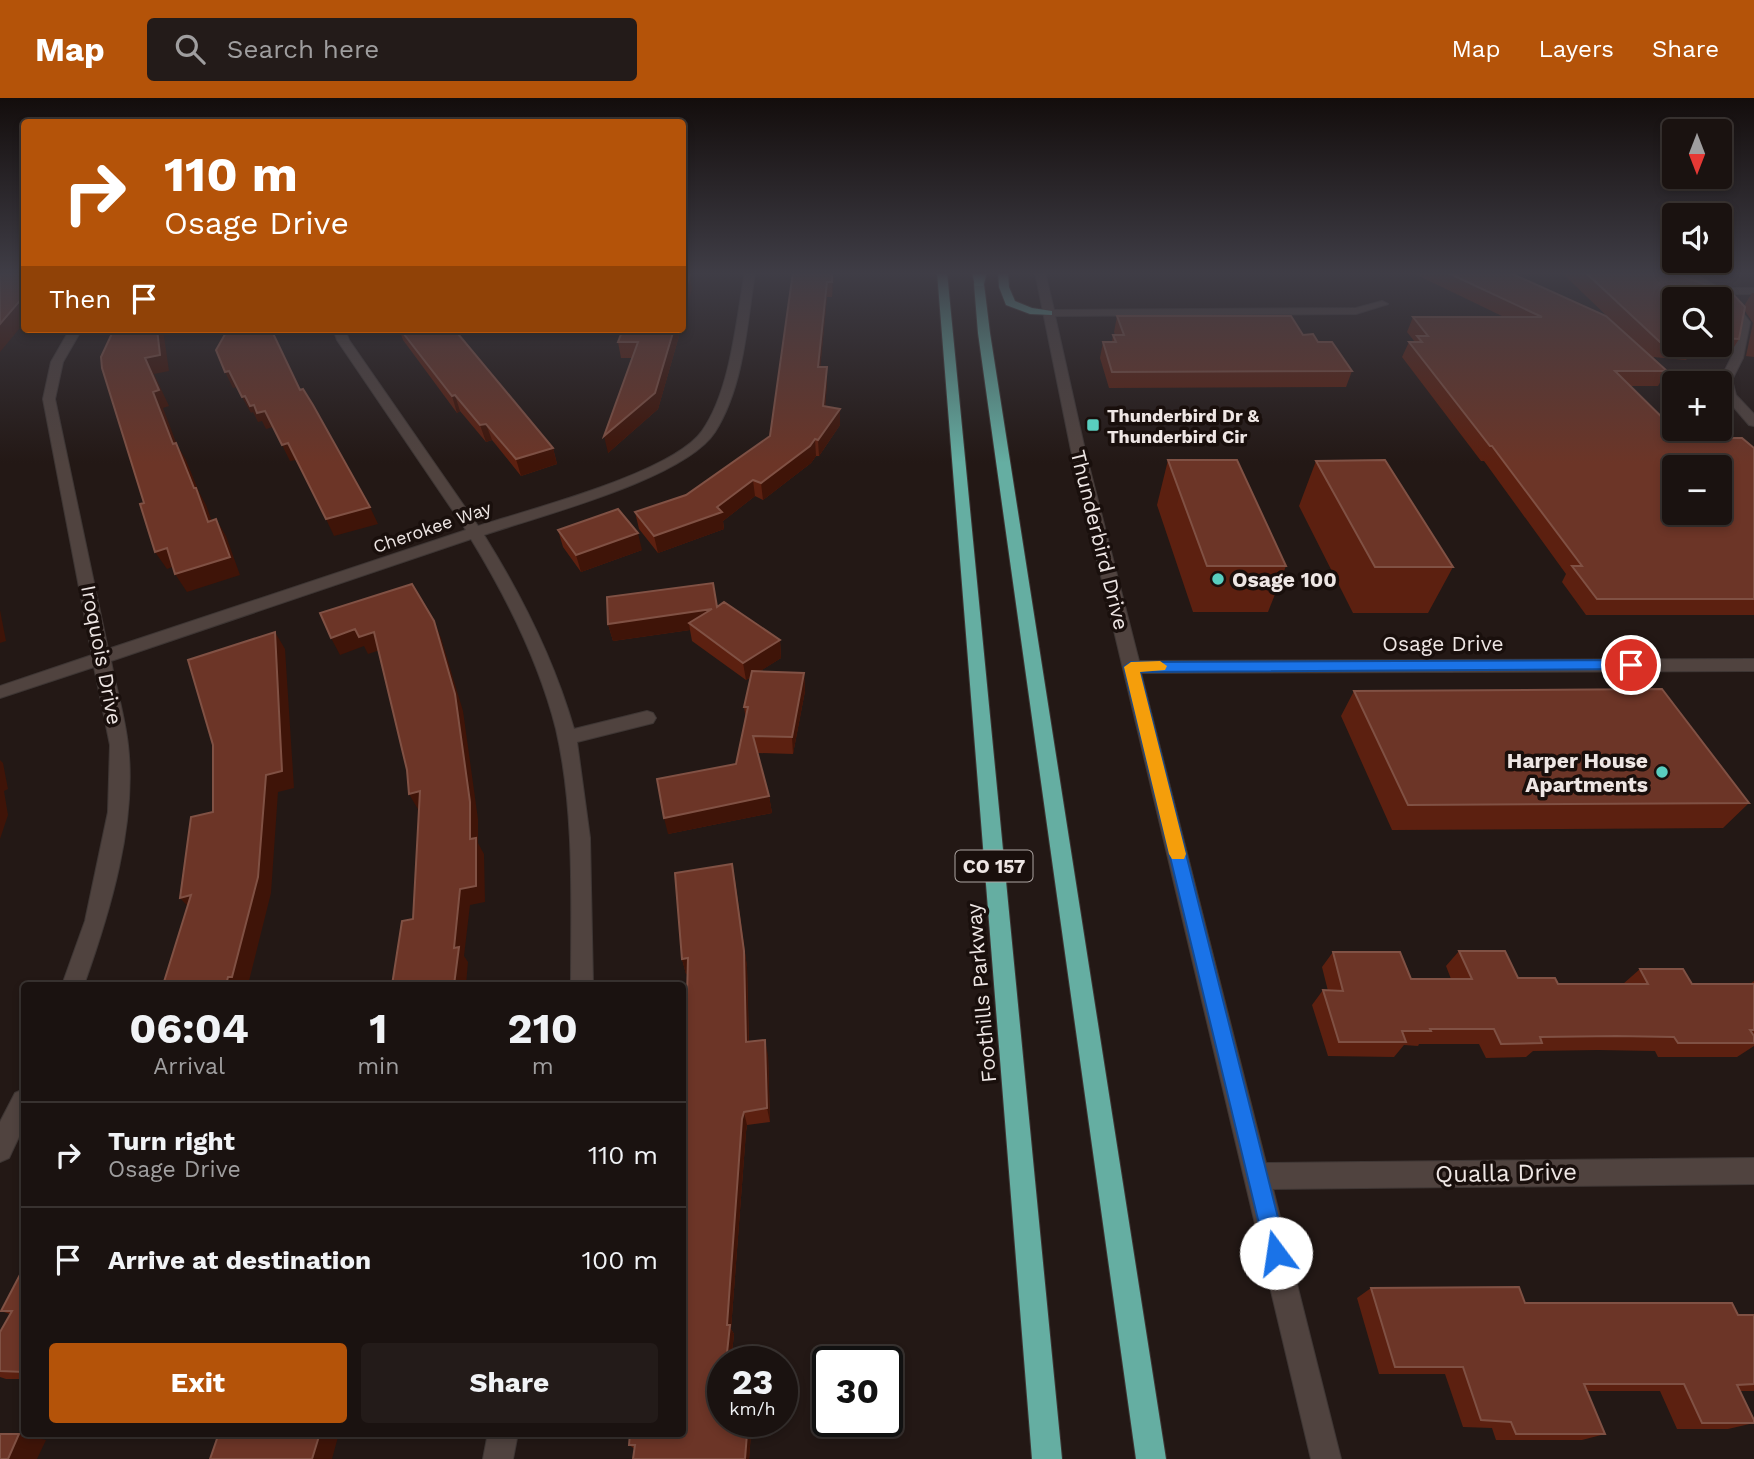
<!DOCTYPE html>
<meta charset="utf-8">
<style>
:root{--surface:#1a1210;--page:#231b19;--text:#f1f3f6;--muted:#9f9e9f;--line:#383230;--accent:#b45309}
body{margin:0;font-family:"Work Sans",sans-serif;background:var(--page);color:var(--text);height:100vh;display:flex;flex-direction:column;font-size:26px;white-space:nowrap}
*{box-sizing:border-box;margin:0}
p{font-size:23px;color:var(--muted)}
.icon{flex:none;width:38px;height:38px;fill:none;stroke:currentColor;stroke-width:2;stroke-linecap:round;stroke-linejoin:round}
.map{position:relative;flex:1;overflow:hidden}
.sheet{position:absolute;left:21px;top:884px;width:665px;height:455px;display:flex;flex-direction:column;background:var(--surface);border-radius:7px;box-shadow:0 4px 10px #0003,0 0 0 2px var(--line)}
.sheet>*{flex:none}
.guide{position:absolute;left:21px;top:21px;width:665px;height:214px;border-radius:7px;box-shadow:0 4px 10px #0003,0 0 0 2px var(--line);background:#b45309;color:#fff;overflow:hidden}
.needle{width:46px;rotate:180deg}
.controls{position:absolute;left:1662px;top:21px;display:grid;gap:14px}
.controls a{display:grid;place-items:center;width:70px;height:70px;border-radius:7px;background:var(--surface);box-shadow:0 4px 10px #0003,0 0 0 2px var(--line);font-size:35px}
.speed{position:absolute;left:707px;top:1248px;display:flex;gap:14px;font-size:35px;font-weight:700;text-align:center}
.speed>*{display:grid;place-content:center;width:91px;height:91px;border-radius:50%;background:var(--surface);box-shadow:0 4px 10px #0003,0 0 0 2px var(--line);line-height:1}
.speed small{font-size:18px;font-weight:400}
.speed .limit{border:4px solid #111;border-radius:10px;background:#fff;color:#111}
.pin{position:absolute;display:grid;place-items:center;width:60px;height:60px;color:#fff;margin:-30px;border:4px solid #fff;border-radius:50%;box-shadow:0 2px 7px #0007}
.me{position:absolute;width:77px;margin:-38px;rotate:346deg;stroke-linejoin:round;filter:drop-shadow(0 0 5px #0008)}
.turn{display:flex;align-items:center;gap:24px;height:147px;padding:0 28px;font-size:32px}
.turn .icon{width:91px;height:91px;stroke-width:2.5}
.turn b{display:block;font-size:49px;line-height:60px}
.then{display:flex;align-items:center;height:66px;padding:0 28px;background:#0003;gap:14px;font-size:26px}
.eta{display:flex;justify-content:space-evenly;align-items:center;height:119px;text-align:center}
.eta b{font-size:42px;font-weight:700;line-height:49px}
.primary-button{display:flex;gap:14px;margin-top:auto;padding:14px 28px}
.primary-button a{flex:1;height:80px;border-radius:7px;background:var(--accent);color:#fff;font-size:28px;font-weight:700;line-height:80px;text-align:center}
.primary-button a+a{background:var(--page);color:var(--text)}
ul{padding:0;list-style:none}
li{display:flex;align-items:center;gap:21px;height:105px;padding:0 28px;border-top:2px solid var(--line)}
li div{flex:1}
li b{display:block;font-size:26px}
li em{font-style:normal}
header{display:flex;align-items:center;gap:42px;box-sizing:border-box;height:98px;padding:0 35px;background:var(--accent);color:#fff}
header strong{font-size:33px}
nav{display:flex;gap:38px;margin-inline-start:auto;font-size:24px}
.search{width:490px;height:63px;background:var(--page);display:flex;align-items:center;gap:18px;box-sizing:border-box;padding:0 24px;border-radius:7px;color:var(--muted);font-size:26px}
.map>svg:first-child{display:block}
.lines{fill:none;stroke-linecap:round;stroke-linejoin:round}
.minor-casing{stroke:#3e3634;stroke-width:2}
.trunk-casing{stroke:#3e3634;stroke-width:2}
.motorway-casing{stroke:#3e3634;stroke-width:2}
.minor{fill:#50433f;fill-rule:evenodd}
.trunk{fill:#65aea2;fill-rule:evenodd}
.motorway{fill:#6ac8bb;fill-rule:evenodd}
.wall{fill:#5c2010;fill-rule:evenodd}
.shaded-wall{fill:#3f1408}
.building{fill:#6c3527;stroke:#805144;stroke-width:2;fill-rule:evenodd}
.route{fill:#1a73e8;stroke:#114b97;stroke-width:2}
.slow{fill:#f59e0b}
.poi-dot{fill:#59cebf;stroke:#190f0c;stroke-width:2.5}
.labels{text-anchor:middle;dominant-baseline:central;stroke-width:7;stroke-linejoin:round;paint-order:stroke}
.far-poi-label{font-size:18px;font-weight:bold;fill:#eee6e4;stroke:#190f0c;text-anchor:start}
.far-street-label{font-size:18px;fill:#eee6e4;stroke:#190f0c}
.shield{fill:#190f0c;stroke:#aea6a3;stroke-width:2}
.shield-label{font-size:19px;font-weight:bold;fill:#eee6e4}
.street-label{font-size:21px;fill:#eee6e4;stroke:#190f0c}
.poi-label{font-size:21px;font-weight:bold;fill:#eee6e4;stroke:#190f0c;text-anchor:start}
.near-street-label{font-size:24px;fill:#eee6e4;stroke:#190f0c}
</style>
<header>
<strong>Map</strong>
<div class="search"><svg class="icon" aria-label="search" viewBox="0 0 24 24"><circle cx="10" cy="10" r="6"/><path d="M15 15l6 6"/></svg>Search here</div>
<nav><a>Map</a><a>Layers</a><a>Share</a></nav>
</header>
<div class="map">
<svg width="1754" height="1361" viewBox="0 0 1754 1361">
<rect width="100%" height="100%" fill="#231815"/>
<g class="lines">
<!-- minor casing -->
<g class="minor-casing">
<path id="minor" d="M745 174H755C747 226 744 288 715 334 685 381 539 418 484 437 522 498 554 562 574 631L647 613 653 615 656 620 653 625 577 644 590 740 593 887H571C571 802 575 714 556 631 539 564 507 500 471 441L111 563C116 590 125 619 128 647 137 725 110 814 84 887H62L85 823 108 714 110 647 94 569 0 600V588L92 557 43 301 51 264 70 231H82L63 264 55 301 108 551 466 432 337 242 333 231H345L349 242 478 428C531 411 672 375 702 333 731 292 736 222 745 174Z
M1035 174H1045L1054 212 1356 210 1382 203 1388 206 1356 216 1055 218 1085 352 1139 563 1754 561V573L1141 575 1266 1065 1754 1060V1086L1273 1091 1341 1361H1311L1071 352Z
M1678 174H1692L1720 190H1754V196H1728L1750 224 1743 260 1732 282 1736 297 1754 316V328L1749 327 1724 298 1720 282 1731 260 1738 224 1714 196Z
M24 991V1028L9 1060 0 1064V1024L15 995Z
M488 1335H518L513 1361H483Z"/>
</g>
<!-- trunk casing -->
<g class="trunk-casing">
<path id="trunk" d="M937 174H947L1062 1361H1032Z
M977 174H987L984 186 990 235 1166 1361H1136L978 235 974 186Z
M998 174H1008L1009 189 1015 203 1032 210 1052 213V217L1030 216 1006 207 999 189Z"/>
</g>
<!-- motorway casing -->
<g class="motorway-casing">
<path id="motorway" d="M972 174H984L983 188H975Z"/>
</g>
<!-- minor -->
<use href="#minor" class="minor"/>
<!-- trunk -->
<use href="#trunk" class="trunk"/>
<!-- motorway -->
<use href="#motorway" class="motorway"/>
</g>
<!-- wall -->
<path class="wall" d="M793 174H834L832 199H827L820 269H827V285L825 309 840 311V327L819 358H816L811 365 763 402 755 398 723 423 724 431 658 455 639 431 635 414 686 397 770 338Z
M1418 174H1508L1612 223 1561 174H1674L1680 178 1744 208 1752 195H1754V259L1746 258 1753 225 1745 213 1739 241 1729 257 1691 254 1686 262 1653 259 1667 273 1658 288H1630L1683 340 1754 350V517H1586L1562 484 1566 476 1484 363H1481L1402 259 1409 244H1415L1407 234 1413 219H1504L1417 177ZM1675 201H1720V247H1675Z
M1117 218 1303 237 1318 244 1352 273 1346 289 1109 290 1100 260 1103 244H1112L1113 237H1115L1114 234Z
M399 231H454L553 350 557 366 521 378 492 342 486 344 460 313 457 315 403 242Z
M623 231H681L658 311 608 355 632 260H621L618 244Z
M1168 362 1286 468 1268 514H1193L1157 407Z
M1316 363 1453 469 1428 515H1353L1299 408Z
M558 432 642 452 581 474 563 449Z
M717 509 780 542 781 560 760 573 804 575 805 593 793 656 758 655 769 698 772 715 668 736 736 666 746 622 744 609 751 579 746 582 692 543 690 532 613 543 608 526Z
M1354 593 1749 705 1723 730 1392 732 1341 618Z
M735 782 747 869 749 943 768 957 770 1024 747 1027 746 1034 731 1231 734 1236 731 1264H723V1323H752L749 1361H633L635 1351 629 1347 682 1335 688 876H686L682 861Z
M1459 853 1518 880 1558 886H1623L1640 871 1692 886H1750L1754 883V948L1737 959H1658L1655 953 1598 952 1533 953 1526 959 1486 960 1479 946H1419L1418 948 1404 947 1394 959 1328 958 1312 907 1323 892 1328 893 1322 869 1333 854 1411 881H1451L1446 868Z
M24 1169V1281H6L0 1279V1234L10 1216 1 1213Z
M1371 1190 1525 1205 1738 1217H1754V1293H1740L1754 1325 1728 1331H1677L1660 1293H1587L1605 1336 1582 1342H1496L1492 1330 1463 1329 1445 1276H1379L1357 1200Z"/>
<!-- shaded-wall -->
<path class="shaded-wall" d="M832 174H834L832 199Z
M690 176 692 191 682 226V203Z
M827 184V199L819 285 818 269Z
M24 198V225L0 254V226Z
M157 231H163L169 273 154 276 169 308 163 310 183 363 173 346 153 294 145 260Z
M674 231H681L658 311 608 355 604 338Z
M827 269V285L824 324 823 308Z
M229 273 238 289 233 290 225 274Z
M455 297 460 313 457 315 452 298Z
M245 298 254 307 265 313 273 329 266 331 262 323 258 324 253 314 251 315 242 299Z
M840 311V327L819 358 818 342Z
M486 326 492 342 486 344 480 327Z
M815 341 816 358 811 365 763 402 761 385Z
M176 345 186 362 199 394 206 407 218 441 208 424Z
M288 345 296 362 290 363 282 347Z
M553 350 557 366 521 378 516 361Z
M753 382 755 398 723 423 724 431 658 455 654 438 717 409Z
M370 409 378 426 334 438 326 421Z
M216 421 226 438 240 477 187 494 175 476Z
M638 435 642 452 581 474 576 457Z
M167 450 178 467 167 471 155 454Z
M712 511 689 525 690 532 613 543 608 526Z
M0 512 6 543 0 545Z
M434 523 441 540 463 613 478 721V745L484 756 485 804 470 807 464 858 468 864 466 887H454V850L460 791 470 741Z
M355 531 374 534 383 551 368 556 364 548 340 557 331 540Z
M275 534 285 551 294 690 278 694 271 795 248 887H226Z
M780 542 781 560 746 582 743 565Z
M804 575 805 593 793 656 792 639Z
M0 662 3 665 8 691 4 693 8 717 0 741Z
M420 693 430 710 419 713 409 696Z
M769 698 772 715 668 736 664 720Z
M732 766 747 869 749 958 746 944Z
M191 797 195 816 180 800Z
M688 860 692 875 686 876 682 861Z
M765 942 768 957 770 1024 767 1010Z
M744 1014 747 1027 746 1034 731 1231 734 1236 731 1264H726L727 1227 742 1021Z
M748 1323H752L749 1361H745Z
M320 1335H339L332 1361H312Z
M19 1336 46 1342 37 1361H8Z"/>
<!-- building -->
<path class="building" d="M0 174H24V198L0 226Z
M793 174H832V184H827L818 269H827L823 308 840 311 818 342 815 341 810 348 761 385 753 382 717 409 722 414 654 438 635 414 686 397 770 338Z
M1446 174H1508L1606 218 1667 273H1615L1683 340H1742L1754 350V501H1597L1572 468H1582L1492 348H1490L1409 244H1422L1417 238H1428L1413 219H1542ZM1675 369H1720V415H1675Z
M1585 174H1674L1680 178 1732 195 1745 209 1739 241 1720 240V201H1675V245L1660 244Z
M690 176 682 203V178Z
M1117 218H1291L1303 237 1313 236 1318 244H1332L1352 273 1112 274 1103 244H1116L1113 237H1124Z
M114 231H157L160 257 145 260 159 292 153 294 173 346 176 345 194 390H196L208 424 216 421 230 459 175 476 167 450 155 454 140 406 144 405 102 270 101 259Z
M228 231H271L300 292 303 291 313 307 370 409 326 421 288 345 282 347 265 313 257 315 254 307 250 308 245 298 242 299 229 273 225 274 216 252Z
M400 231H454L553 350 516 361 486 326 480 327 455 297 452 298Z
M623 231H674L655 295 604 338 638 244H618Z
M1168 362H1237L1286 468H1207Z
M1385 362 1453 469H1375L1316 363Z
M618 411 638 435 576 457 558 432Z
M713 485 717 509 724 504 780 542 743 565 689 525 712 511 608 526 607 499Z
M412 486 434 523 455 596 470 704V741L476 740V788L460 791 454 850 459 849 454 887H392L402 823 413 821 420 693 409 696 407 672 374 534 359 539 355 531 331 540 320 515Z
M275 534 282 673 266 677 258 779 232 879H228L226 887H163L191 797 180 800 191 719 213 714V647L188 562Z
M752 573 804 575 792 639 753 638 769 698 664 720 657 681 736 666 748 609H744Z
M1662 591 1749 705 1408 707 1354 593Z
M732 766 744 853 746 944 765 942 767 1010 744 1014 742 1021 727 1227H730L726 1264H723V1323H748L745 1361H633L635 1347H629L630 1335H682V936H686L688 860 682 861 675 775Z
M1459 853H1505L1518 880H1555L1558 886H1648L1640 871H1683L1692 886H1754V932H1750L1754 938V945H1678L1674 939 1616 938 1540 939 1542 945 1501 946 1494 931H1430L1431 933H1402L1406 944H1339L1323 892 1343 893 1333 854H1400L1411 881H1472Z
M24 1169V1274L0 1273V1234L12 1213H1Z
M1519 1189 1525 1205H1732L1738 1217H1754V1286L1737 1287 1754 1322V1325H1702L1684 1286H1584L1605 1336H1516L1511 1324 1481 1322 1463 1269H1395L1371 1190Z
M219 1335H320L312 1361H210Z
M0 1336H19L8 1361H0Z"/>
<!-- sky -->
<linearGradient id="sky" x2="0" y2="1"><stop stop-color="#130d0c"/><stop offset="0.48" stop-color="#3f3d46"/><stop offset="1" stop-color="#3f3d46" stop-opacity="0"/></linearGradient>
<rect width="1754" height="365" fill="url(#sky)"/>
<!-- route -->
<path class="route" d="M1631 562 1636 564V571L1140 574 1287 1155 1284 1163 1276 1166 1268 1163 1124 569 1131 564Z"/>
<!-- slow -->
<path class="slow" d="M1160 563 1167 568 1165 572 1140 574 1186 756 1184 761H1172L1169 756 1124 569 1131 564Z"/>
<!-- markers -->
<g class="poi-dot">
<rect x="1086" y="320" width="14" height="14" rx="3.5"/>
<circle cx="1218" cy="481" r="7"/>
<circle cx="1662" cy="674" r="7"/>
</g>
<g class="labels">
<!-- far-poi labels -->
<g class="far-poi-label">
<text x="1107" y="317">Thunderbird Dr &amp;<tspan x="1107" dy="21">Thunderbird Cir</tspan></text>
</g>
<!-- far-street labels -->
<g class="far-street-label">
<text transform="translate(432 429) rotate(-19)">Cherokee Way</text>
</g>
<!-- shield labels -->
<rect class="shield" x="955.5" y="752.5" width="77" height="31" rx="5"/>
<g class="shield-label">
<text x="994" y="768">CO 157</text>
</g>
<!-- street labels -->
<g class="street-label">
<text transform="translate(1100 442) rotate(76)">Thunderbird Drive</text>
<text x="1443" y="545">Osage Drive</text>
<text transform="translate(102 557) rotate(79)">Iroquois Drive</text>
<text transform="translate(981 895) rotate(-95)">Foothills Parkway</text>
</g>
<!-- poi labels -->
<g class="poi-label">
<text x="1232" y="481">Osage 100</text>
<text x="1648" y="662" text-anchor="end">Harper House<tspan x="1648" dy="24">Apartments</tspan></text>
</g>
<!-- near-street labels -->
<g class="near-street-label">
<text transform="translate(1506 1075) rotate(-1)">Qualla Drive</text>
</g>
</g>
</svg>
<div class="controls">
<a><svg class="needle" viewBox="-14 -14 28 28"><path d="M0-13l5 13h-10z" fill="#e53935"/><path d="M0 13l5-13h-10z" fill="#9f9e9f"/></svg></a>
<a><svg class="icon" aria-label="sound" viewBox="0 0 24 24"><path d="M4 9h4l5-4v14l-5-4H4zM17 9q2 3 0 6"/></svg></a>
<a><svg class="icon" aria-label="search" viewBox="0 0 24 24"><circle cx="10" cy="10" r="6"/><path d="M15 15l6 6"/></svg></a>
<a>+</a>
<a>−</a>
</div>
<div class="speed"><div>23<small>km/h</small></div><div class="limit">30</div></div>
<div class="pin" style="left:1631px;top:567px;background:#d93025"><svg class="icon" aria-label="arrive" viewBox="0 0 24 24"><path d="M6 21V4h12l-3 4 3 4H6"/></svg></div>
<svg class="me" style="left:1276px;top:1155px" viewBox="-20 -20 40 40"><circle r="19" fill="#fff"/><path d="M0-13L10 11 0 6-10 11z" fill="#1a73e8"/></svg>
<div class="guide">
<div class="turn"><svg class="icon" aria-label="right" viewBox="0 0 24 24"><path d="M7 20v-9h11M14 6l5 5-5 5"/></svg><div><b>110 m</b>Osage Drive</div></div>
<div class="then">Then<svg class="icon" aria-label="arrive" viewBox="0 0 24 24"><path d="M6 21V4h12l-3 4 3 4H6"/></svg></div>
</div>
<section class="sheet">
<div class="eta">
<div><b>06:04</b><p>Arrival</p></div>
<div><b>1</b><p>min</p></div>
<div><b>210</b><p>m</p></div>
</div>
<ul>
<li><svg class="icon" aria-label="right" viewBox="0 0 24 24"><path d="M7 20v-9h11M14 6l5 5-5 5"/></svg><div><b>Turn right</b><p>Osage Drive</p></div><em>110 m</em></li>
<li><svg class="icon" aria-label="arrive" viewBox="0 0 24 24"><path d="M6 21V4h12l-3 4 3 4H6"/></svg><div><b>Arrive at destination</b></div><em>100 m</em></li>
</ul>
<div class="primary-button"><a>Exit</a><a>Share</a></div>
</section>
</div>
